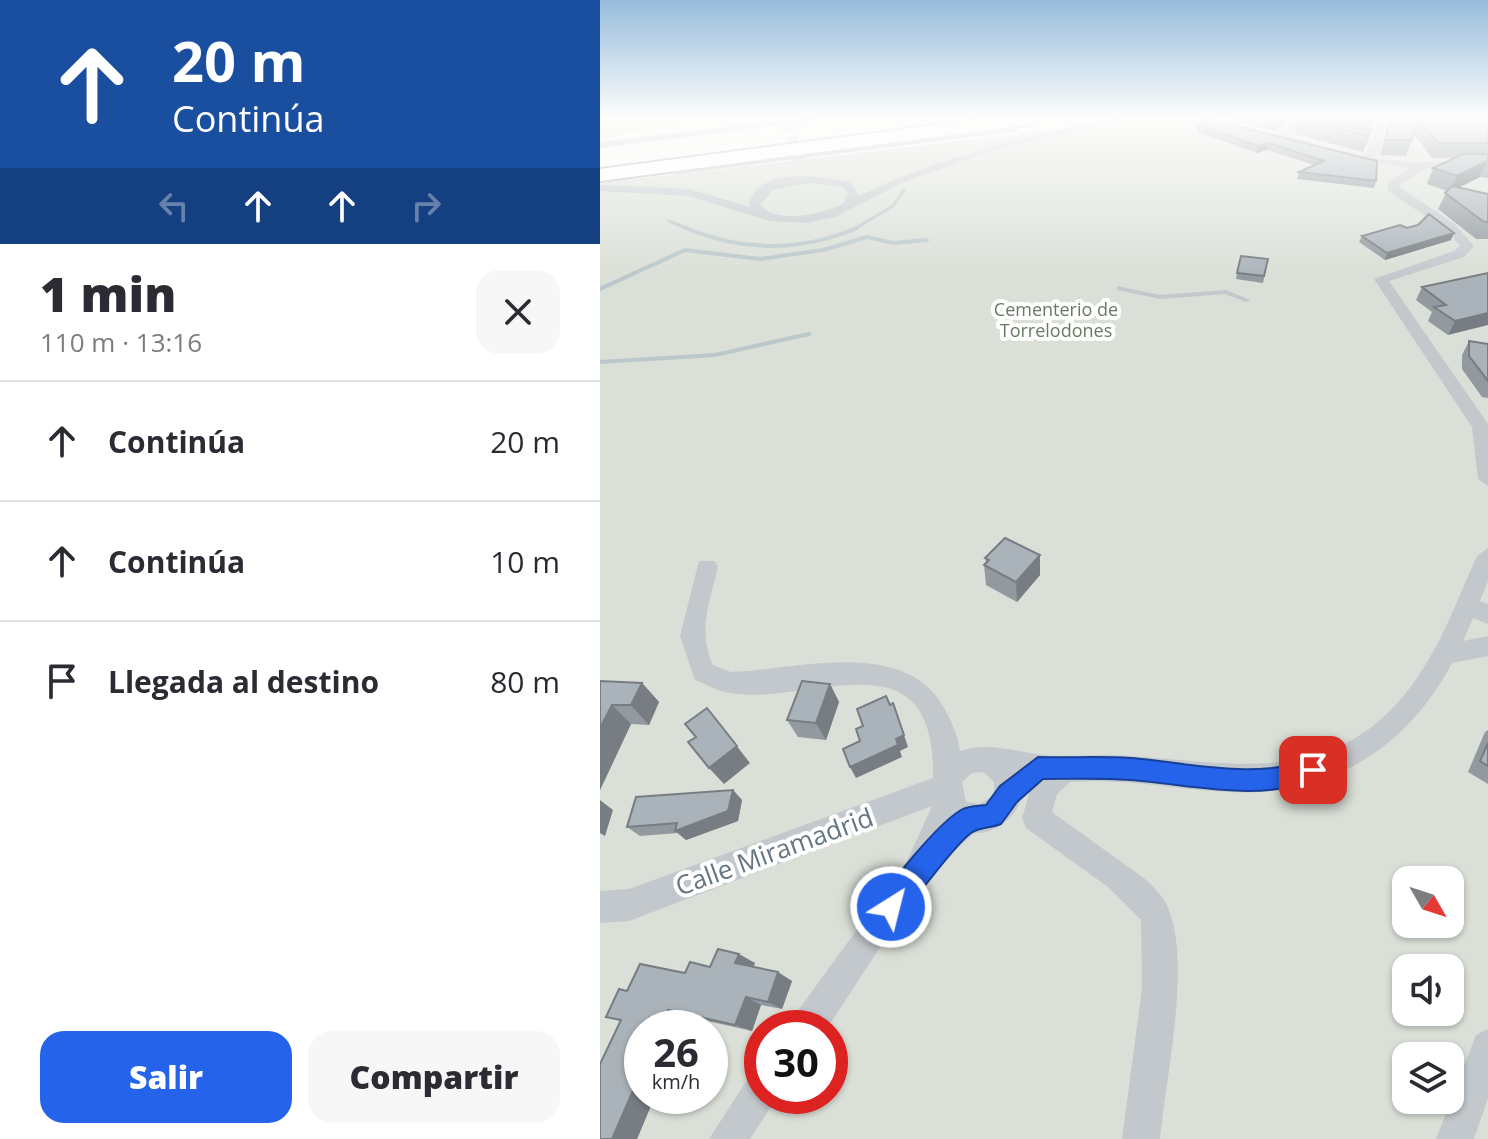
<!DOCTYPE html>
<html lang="es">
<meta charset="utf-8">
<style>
:root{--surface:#fff;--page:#f7f7f7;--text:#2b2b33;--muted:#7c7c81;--line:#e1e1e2;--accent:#2563eb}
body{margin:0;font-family:"Open Sans",sans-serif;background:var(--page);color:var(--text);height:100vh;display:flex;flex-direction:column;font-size:30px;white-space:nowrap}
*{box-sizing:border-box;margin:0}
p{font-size:26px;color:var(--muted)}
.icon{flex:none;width:44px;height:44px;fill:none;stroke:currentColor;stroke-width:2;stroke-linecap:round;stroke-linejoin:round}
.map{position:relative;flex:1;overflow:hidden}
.details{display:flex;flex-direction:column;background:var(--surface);width:600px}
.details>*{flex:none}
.banner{background:#1a4fa0;color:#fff;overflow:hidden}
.needle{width:52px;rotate:129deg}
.tools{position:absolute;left:792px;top:866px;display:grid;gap:16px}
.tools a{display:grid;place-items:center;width:72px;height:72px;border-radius:16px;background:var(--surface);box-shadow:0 2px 6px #0004;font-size:40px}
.speed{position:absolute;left:24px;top:1010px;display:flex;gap:16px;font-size:40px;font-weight:700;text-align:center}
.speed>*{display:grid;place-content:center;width:104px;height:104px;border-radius:50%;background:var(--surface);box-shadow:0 2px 6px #0004;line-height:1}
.speed small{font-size:20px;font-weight:400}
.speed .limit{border:12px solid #d22;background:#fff;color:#111}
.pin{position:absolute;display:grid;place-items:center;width:68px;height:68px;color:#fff;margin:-34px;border-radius:16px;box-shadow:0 4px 12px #0006}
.me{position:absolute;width:88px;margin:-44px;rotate:36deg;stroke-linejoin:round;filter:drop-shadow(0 0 6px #0008)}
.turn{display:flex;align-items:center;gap:28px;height:168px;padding:0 40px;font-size:36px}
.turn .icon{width:104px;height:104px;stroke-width:2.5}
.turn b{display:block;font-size:56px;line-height:68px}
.lanes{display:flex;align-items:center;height:76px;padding:0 40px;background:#0003;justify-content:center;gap:40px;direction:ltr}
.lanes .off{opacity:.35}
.round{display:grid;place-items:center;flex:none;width:84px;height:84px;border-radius:24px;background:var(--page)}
.overview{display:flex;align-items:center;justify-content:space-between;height:136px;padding:0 40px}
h1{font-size:48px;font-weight:800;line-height:60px}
.action{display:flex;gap:16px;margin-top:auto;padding:16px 40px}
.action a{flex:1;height:92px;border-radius:24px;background:var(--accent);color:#fff;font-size:32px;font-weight:800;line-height:92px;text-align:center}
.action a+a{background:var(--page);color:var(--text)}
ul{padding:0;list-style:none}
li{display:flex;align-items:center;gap:24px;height:120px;padding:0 40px;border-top:2px solid var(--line)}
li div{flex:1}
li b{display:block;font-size:30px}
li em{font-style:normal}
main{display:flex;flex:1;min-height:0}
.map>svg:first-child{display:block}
.green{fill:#dadfd7;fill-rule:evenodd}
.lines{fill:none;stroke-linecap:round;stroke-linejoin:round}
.stream-far1{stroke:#bbc7cb;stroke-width:3}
.stream{stroke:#bbc7cb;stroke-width:4}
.minor-tunnel{stroke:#d5d9db;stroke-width:11;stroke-dasharray:11 6;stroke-linecap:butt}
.motorway-casing{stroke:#b4b9bd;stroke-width:4}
.service{fill:#c3c8cc;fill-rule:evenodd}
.minor{fill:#c3c8cc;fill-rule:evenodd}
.motorway{fill:#fff;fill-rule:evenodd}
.wall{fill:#929a9f}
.shaded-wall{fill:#777d82}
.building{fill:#aab3b9;stroke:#777d82;stroke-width:2}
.route{fill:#2563eb;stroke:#184099;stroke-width:2}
.labels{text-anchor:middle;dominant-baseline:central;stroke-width:8;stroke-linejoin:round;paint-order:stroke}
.far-park-label{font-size:18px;fill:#687a64;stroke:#fff}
.near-street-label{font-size:26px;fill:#657683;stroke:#fff}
</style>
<main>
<section class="details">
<div class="banner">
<div class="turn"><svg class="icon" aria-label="ahead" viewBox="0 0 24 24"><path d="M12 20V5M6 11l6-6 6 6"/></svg><div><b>20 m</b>Continúa</div></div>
<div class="lanes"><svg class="icon off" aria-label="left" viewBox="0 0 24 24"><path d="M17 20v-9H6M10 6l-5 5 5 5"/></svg><svg class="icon" aria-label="ahead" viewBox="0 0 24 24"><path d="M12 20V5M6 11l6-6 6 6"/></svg><svg class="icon" aria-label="ahead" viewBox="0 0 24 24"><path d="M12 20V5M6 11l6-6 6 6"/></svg><svg class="icon off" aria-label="right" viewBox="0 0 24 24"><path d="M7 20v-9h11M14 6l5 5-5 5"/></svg></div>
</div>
<div class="overview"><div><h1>1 min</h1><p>110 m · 13:16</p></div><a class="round"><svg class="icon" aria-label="close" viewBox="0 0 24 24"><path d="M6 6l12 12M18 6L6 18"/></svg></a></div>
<ul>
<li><svg class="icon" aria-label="ahead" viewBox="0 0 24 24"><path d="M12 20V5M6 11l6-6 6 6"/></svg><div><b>Continúa</b></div><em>20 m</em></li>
<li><svg class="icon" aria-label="ahead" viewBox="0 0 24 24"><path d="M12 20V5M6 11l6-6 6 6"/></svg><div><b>Continúa</b></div><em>10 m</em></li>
<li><svg class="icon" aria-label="arrive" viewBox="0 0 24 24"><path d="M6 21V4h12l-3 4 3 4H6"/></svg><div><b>Llegada al destino</b></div><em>80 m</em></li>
</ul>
<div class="action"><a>Salir</a><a>Compartir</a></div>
</section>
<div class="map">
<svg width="888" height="1139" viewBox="0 0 888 1139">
<rect width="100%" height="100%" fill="#fafaf8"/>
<!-- green -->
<path class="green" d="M0 118H94L0 140Z
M555 118H888V1139H0V183ZM806 880H850V924H806ZM806 968H850V1012H806ZM42 1028H110V1096H42ZM162 1028H230V1096H162ZM806 1056H850V1100H806Z"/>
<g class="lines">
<!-- stream-far1 -->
<path class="stream-far1" d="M69 221 91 230
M253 230 293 206 304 190"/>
<!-- stream -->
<path class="stream" d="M86 228C143 252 200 252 257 228
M0 289 85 250 160 259 223 250 267 237 293 243 327 240
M0 362 115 355 209 334"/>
<!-- minor-tunnel -->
<path class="minor-tunnel" d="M186 121 200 161"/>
<!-- motorway casing -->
<g class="motorway-casing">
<path id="motorway" d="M388 118H443L434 124 0 181V169Z"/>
</g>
<!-- service -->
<path class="service" d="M517 286 560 295 626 290 650 300 646 302 625 294 560 299 517 290Z"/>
<!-- minor -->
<path class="minor" d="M201 118H235L0 148V142Z
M508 118H528L386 152 302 183 235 217 206 223 170 221 88 196 0 191V185L89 189 149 207C153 166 224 175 251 183L259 196C339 157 422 138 508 118ZM209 183 243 187 248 194 243 204C221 214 179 225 160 205L173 190Z
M592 118H610L640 128 635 131Z
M701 118H714L687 135 710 142V146L675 138V134Z
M777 118H787L779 151 774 158 809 162 888 160V166L826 168 798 186 856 225 874 246 864 257 789 281 888 424V486L878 479 872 427 774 279 854 251 860 246 848 231 788 191V183L810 168 745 158 750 155 764 156 770 146 736 138V134L772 140Z
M416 126 420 131 77 174 71 171Z
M888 548V581L880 601 888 604V624L873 618 863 641 888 636V656L852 663C807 749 727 798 629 792 584 790 540 781 495 781L470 782 457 794 452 812 545 879C556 889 566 899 570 913 590 970 566 1077 560 1139H522L542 989 541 920 508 887 426 828 422 818 433 781 421 779C427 803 411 822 389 831 383 834 377 831 372 835 317 880 268 969 227 1028H189L194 1016 307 861 332 806 29 921 0 923V891L29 889 333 778C336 629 212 707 130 693 119 692 106 684 95 680L80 636 99 561H115L118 567C110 602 97 630 113 665L131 672C197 670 302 637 343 706 351 721 358 734 360 751 392 740 423 755 456 756 479 756 504 754 528 756 638 763 736 788 812 685 841 646 857 600 877 556ZM384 772 394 782V795L380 804 366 802 362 782 372 773Z
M888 1029V1098L874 1139H836L876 1035Z
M162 1072V1096H178L150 1139H109L149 1077Z"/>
<!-- motorway -->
<use href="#motorway" class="motorway"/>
</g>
<!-- wall -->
<path class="wall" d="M629 118H695L674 131 629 119Z
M698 118 712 120 713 118H775L770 136 763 152 695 134Z
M888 118V178L880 177 859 187 888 194V239H876L838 209 847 191 827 184 833 168 854 158H832L814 134 806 156 780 155 790 119Z
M613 120 776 181 774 188 697 179 699 172 714 165 667 150 657 153 597 132 598 125Z
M818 225 851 240 785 260 759 242 762 236 807 228Z
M641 256 668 259 663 283 636 279Z
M888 273 848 335 828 321 832 312 816 300 822 287Z
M869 341 888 344V398L882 397 862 369V355Z
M440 555V575L417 602 386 585 384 565 386 563 385 558Z
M0 681 42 683 59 702 49 725 31 724 0 790Z
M230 684 239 702 226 740 198 737 187 720Z
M888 730V784L868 772 885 732Z
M133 790 142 800 138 821 86 840 78 833 40 836 27 827Z
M155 963 153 967 192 981 182 1009 161 1005 152 1031 89 1017 42 1096H55L37 1139 20 1021 6 1017 27 991 85 973 110 967Z"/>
<!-- shaded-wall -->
<path class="shaded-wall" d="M677 118H695L674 131Z
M668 143 667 150 657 153 658 146Z
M888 161 880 177 850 192 857 176Z
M854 233 851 240 785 260 787 253Z
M888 313V325L848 335 855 321Z
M440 555V575L417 602 416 582Z
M42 683 59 702 49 725 31 705Z
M230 684 239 702 226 740 216 723Z
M12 705 31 724 0 790V728Z
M107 708 150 763 124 784 109 768Z
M304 735 308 747 300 751 302 757 256 778 250 767Z
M133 790 142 800 138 821 86 840 75 831Z
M0 800 13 810 5 836 0 833Z
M139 954 155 963 151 972 135 963Z
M178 972 192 981 182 1009 168 1002Z
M146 997 161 1005 152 1031 135 1025Z
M68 1010 89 1017 84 1028H61Z
M42 1070V1096H55L37 1139H12Z"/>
<!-- building -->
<path class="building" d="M701 118H702L771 131 768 136Z
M760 118H775V122Z
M791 118H888V143H838L819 119 812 140H785Z
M613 120 777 161 776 181 699 172 724 161 668 143 658 146 598 125Z
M863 154H888V161L857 176 833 168Z
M852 186 888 194V222H884L845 193Z
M829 214 854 233 787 253 762 236 800 225 807 228 818 225Z
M641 256 668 259 664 276 637 273Z
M888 273V313L855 321 834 307 846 305 822 287Z
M869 341 888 344V381L869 356Z
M405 538 440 555 416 582 384 565 389 560 385 558Z
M0 681 42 683 31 705H12L0 728Z
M202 681 230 684 216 723 187 720Z
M286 696 290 705 293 703 304 735 296 739 298 745 250 767 243 749 260 741 256 729 263 726 257 709Z
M107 708 137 746 109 768 88 742 96 737 85 724Z
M888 743V766L880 761Z
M133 790 128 811 75 831 77 823 27 827 36 797Z
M118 949 139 954 135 963 178 972 168 1002 146 997 135 1025 68 1010 61 1028H42V1070L12 1139H0V1064L21 1020 6 1017 19 989 27 991 40 964 85 973 90 962 110 967Z"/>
<!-- sky -->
<linearGradient id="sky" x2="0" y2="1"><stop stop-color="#96bcdc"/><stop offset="0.42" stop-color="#fdfdfc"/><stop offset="1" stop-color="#fdfdfc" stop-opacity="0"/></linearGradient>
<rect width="888" height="278" fill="url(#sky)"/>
<!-- route -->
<path class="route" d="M438 757C469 758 500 756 531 758 592 763 653 780 713 759L721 762 724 770 721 778C657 803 596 785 530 780 501 778 472 779 443 779L417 802 401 824C392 828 379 827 371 833 348 850 310 912 291 920L281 916 278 907C287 884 339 823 361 810 368 806 378 806 386 805L400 786Z"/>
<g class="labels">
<!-- far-park labels -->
<g class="far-park-label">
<text x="456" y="309">Cementerio de<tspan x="456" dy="21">Torrelodones</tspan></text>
</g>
<!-- near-street labels -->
<g class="near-street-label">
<text transform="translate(174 851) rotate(-20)">Calle Miramadrid</text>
</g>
</g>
</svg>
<div class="tools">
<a><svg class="needle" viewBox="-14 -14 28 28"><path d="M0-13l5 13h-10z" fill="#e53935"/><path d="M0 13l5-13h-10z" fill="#7c7c81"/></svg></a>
<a><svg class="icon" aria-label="sound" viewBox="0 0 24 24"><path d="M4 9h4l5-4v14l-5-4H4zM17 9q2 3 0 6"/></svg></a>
<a><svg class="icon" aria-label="layers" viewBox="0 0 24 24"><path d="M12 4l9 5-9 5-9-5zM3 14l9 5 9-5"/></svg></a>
</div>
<div class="speed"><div>26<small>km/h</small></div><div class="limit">30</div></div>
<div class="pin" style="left:713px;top:770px;background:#d93025"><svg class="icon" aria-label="arrive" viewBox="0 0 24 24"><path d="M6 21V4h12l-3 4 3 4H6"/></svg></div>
<svg class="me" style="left:291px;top:907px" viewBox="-20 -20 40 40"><circle r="17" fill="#2563eb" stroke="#fff" stroke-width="3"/><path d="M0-11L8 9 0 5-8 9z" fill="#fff"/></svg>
</div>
</main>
